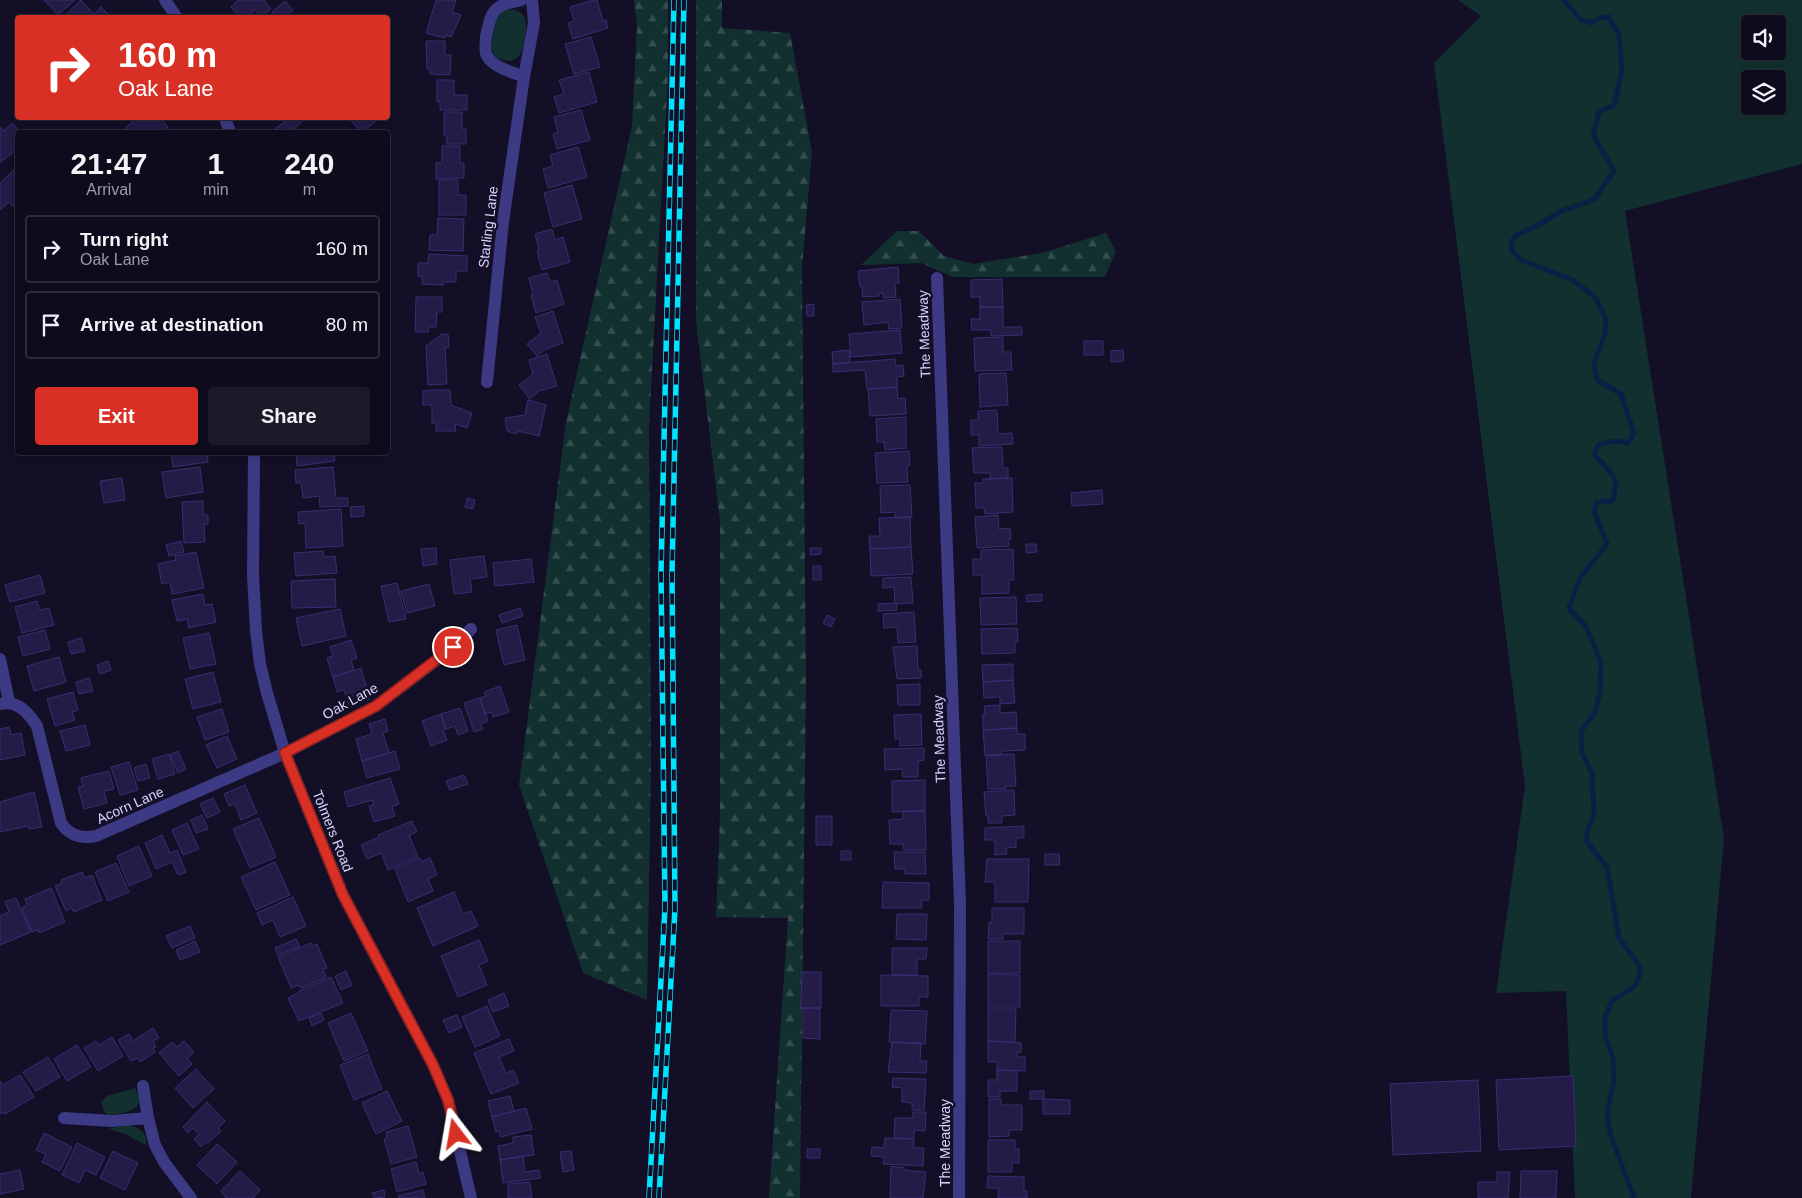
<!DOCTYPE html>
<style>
:root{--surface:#0e0b1c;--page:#1c1929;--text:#f1f3f6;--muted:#9b9ba3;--line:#2e2b3b;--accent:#d93025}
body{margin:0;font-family:Helvetica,sans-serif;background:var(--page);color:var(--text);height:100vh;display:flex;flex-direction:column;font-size:19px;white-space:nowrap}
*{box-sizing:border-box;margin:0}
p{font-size:16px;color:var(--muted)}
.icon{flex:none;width:28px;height:28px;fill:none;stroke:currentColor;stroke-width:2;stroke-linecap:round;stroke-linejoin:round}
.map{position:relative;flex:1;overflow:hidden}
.side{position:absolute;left:15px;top:130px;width:375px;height:325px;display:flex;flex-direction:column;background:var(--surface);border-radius:5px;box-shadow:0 2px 8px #0003,0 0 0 1px var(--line)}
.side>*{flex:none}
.hud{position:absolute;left:15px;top:15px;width:375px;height:105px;border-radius:5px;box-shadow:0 2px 8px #0003,0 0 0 1px var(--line);background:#d93025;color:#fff;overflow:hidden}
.fabs{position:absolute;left:1741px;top:15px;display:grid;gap:10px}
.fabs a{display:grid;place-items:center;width:45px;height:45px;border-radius:5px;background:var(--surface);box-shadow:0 2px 8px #0003,0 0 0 1px var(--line);font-size:25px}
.pin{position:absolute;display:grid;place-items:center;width:42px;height:42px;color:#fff;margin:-21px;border:2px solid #fff;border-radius:50%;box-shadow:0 1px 5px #0007}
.me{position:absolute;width:55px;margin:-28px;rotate:346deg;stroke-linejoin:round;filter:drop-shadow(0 0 4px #0008)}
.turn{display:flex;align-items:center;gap:18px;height:105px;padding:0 20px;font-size:22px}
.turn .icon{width:65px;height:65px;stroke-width:2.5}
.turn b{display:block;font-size:35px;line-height:42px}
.eta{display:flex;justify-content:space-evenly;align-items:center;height:85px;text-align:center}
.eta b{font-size:30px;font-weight:700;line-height:35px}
.primary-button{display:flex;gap:10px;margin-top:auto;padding:10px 20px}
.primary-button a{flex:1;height:58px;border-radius:5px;background:var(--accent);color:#fff;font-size:20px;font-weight:700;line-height:58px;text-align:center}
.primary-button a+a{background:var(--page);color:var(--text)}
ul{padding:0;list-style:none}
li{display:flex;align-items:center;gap:15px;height:68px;margin:0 10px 8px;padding:0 10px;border:2px solid var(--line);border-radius:5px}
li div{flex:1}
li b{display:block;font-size:19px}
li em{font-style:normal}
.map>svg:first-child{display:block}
.green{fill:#12302f;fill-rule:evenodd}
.forest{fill:url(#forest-firs)}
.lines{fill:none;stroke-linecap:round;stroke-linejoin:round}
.stream{stroke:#0a1f44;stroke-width:5}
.building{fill:#241b47;stroke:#3b2d73}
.street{stroke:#3d3a85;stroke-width:12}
.rail-casing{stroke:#00e5ff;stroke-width:5.5}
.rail{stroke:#130f26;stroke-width:4;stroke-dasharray:11;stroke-linecap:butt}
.route-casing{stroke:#8d1f18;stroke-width:12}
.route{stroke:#d93025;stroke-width:9}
.labels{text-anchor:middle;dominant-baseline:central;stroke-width:5;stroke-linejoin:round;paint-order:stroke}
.street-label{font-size:14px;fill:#d9d4ff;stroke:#130f26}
</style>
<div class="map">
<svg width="1802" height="1198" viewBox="0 0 1802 1198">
<defs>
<pattern id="forest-firs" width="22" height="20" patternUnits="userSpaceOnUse" patternTransform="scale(1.25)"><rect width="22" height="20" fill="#12302f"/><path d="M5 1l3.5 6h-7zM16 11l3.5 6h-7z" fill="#344d4e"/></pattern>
</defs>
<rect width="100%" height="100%" fill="#130f26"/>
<!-- green -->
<path class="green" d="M1458 0H1802V164L1625 211 1724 838 1691 1198H1575L1566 991 1496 993 1525 786 1434 63 1481 16ZM1750 24H1778V51H1750ZM1750 79H1778V106H1750Z
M505 10C526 8 528 20 525 37 523 51 519 65 502 60 498 58 494 56 493 53 490 47 495 19 499 15 500 13 503 11 505 10Z
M135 1088 140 1100C136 1114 120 1113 108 1115L104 1112 101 1102 107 1096Z
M128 1125C138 1127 149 1133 146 1145L125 1134 108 1129Z"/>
<!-- forest -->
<path class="forest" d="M634 0H668V75L649 426 651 765 647 1000 583 973 519 785 566 422 632 126 637 25Z
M696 0H722V28L790 33 812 152 802 268 806 683 800 1198H769L788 918 716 917 720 814V521L696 321Z
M897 231H919L944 256 973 264 1042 253 1106 233 1116 251 1105 277H952L921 263 861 265Z"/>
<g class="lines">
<!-- stream -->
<path class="stream" d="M1564 0 1581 20 1592 23 1600 18 1609 17 1619 35 1622 71 1614 105 1599 112 1593 135 1614 171 1594 200 1561 211 1535 227 1516 235 1511 243V249L1521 260 1573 280 1595 297 1606 319 1605 334 1594 363 1597 380 1621 394 1634 433 1628 443 1616 441 1600 444 1596 449 1595 455C1610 473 1622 476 1612 501L1597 502 1594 511 1607 544 1580 578 1569 608 1587 628 1601 663 1600 694 1594 714 1581 731 1582 753 1592 773 1594 815 1587 832V842L1607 867 1619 938 1639 965 1640 974 1635 986 1612 1001 1605 1017V1035L1613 1058 1614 1081 1607 1111 1610 1133 1634 1198"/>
</g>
<!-- building -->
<path class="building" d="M44 0H75L58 15Z
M81 0 94 14 101 7 111 17 62 18Z
M238 0H264L271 9 261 17 255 10 247 18 243 15 240 18 231 7Z
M436 0H456L452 12 461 15 451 37 445 35V38L426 33Z
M594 0H597L603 21 606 20 608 28 573 39 568 23 574 21 570 7Z
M285 1 293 10 284 18H277L272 12Z
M591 37 600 67 574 74 565 44Z
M426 41H445V55H451L450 75 430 74V69H427Z
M589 72 597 102 559 113 554 97 564 94 559 80Z
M437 80H454V95H467V110H440V102H437Z
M581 110 590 140 557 149 553 134 558 132 554 117Z
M444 112H462V129H466V144H447V136H444Z
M137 118H160L168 127 162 132H127L124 129Z
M289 118H303L304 120 295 128 299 132H271Z
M355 118H380L362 132 351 121Z
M12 123 20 132H18V148L0 163V127L3 131Z
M442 146H460V163H464V178L436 179V163H442Z
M578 147 587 177 548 188 543 169 553 166 550 155Z
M18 166V211L9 202 0 210V183Z
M439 180H458V195H466V215H439Z
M572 185 582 219 553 227 544 193Z
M438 218 464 219 463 251 429 250 430 235H437Z
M552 229 555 240 563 237 570 262 542 270 537 251 539 250 535 234Z
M429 254 467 256V271H456V282H443V285L422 284V276H418V263H428Z
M898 267 899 283H895L896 297 883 298V293H879V296L863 297 862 286 860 287 858 271Z
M547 273 550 282 557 280 564 304 536 313 531 295H533L529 278Z
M1002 279 1003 307H980V297H971V280Z
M416 297H442V312H437L436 327H429L428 332H415Z
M900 299 902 328 889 329 888 322 864 325 862 302Z
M814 304V316H807L806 305Z
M980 307H1003V327H1022V335L991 336V330H972L971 319H980Z
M553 311 563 343 546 349 537 356 527 344 541 333 535 317Z
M900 330 902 353 851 357 849 334Z
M442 334H448L449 347 445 348 447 384 428 385 426 346Z
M1003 337V352H1011L1012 370 975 371 974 338Z
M1084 341H1103V355H1084Z
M849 350 850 362 833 364 832 352Z
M1123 350 1124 361 1111 362V351Z
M547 354 557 386 539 391 530 399 519 385 533 374 529 360Z
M895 359 896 366 903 365 904 376 897 377V387L867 389 865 370 833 372V364Z
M1006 373 1008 405 980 407 979 374Z
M897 387 898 399 905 398 906 414 870 416 868 389Z
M432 390H450L451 405 472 413 467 428 455 424 456 431H436V423H432V405H423V391Z
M528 400 546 405 539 436 518 431 517 434 507 431 505 418 525 415Z
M997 410 998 434 1012 433 1013 444 979 446V435H971V420H978V411Z
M906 417V448L885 450 884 442H877L876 419Z
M1002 447 1003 468H1008V478L990 479V473H974L972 448Z
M909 451 910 466H907L908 482 877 483 875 453Z
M171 452H207L208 462 173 467Z
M334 452 335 461 297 466 296 453Z
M200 467 203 492 166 498 162 472Z
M333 467 336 498H348V506L320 507 319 496 303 498 301 483H296L295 470Z
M122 478 125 500 104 503 100 481Z
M1012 478 1013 512 985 514 984 508H976L975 483H983V479Z
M910 485 912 517 895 518V512L881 513 880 486Z
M1102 490 1103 504 1072 506 1071 493Z
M467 498 475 500 473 509 465 507Z
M203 501V515H208V524H204L205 542 184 543 182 502Z
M364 506V516L351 517 350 507Z
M341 509 343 546 306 548 305 523 299 524 298 512Z
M998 515 999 529 1010 528 1011 539H1008L1009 546 977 548 975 517Z
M910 517 911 547 870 549 869 536H880L879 518Z
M181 541 184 552 169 556 166 545Z
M1026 544H1036L1037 552 1026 553Z
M911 547 913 574 871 576 870 549Z
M436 548 437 564 423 566 421 549Z
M810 548H821V554L810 555Z
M1013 549 1014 580H1009V593L982 594V575H973V559H981V550Z
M323 551 324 557 335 556 337 573 296 576 294 553Z
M196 552 204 588 172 594 170 582 162 584 158 564 176 560 175 556Z
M484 556 487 577 470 579 472 592 454 594 450 560Z
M531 559 534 582 495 586 493 563Z
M813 566H821V580H813Z
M40 575 45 593 10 602 5 585Z
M911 577 913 603 896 604 897 610 878 611V604L895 603 894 587 883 588V578Z
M335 579 336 607 292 608 291 581Z
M397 583 406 619 389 622 381 586Z
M429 584 435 606 407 613 401 591Z
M203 594 205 605 212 604 216 622 189 628 187 619 177 621 172 600Z
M1042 594V601L1027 602 1026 595Z
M1016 597 1017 624 981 625 980 598Z
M37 601 40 610 49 608 54 625 22 633 15 607Z
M520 608 523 616 502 623 499 615Z
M340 609 346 636 302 646 296 618Z
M914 612 916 642 898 643 897 627 884 628 883 614Z
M827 615 835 619 831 627 823 623Z
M517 625 525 660 504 665 496 630Z
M1017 628 1018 642H1015V653L982 654 981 629Z
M45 630 50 649 23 656 18 637Z
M209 633 216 664 190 669 183 638Z
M81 638 85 651 71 654 68 642Z
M351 640 357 658 351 660 354 670 333 677 327 658 333 656 330 647Z
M917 646 918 670H921V678L897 679 893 647Z
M59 657 66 682 34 691 27 666Z
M108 661 111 670 100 674 97 665Z
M1013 664V680L983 682 982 665Z
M361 668 370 699 349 705 344 690 337 692 333 677Z
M213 672 221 702 193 709 185 679Z
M89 678 93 691 79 694 76 682Z
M1013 680 1015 703 1000 704V697L984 698 983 682Z
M920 684V705H898L897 685Z
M500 686 509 712 493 717 491 712 485 714 480 698 486 696 484 692Z
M73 692 78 710 72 712 75 720 55 726 47 699Z
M480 698 488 721 481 724 483 729 474 732 464 703Z
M1000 705V713L1016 712 1017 728 983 730V714H985L984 706Z
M460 708 468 731 458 735 455 726 446 729 441 714Z
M222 709 229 732 205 740 197 717Z
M441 714 446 729 443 730 447 740 431 746 422 721Z
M921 714 922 745 900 746V739H895L894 715Z
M385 719 388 731 383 733 389 753 362 761 356 739 372 734 369 724Z
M85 725 90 745 66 751 60 731Z
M9 727 11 735 21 733 25 755 0 760V729Z
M1017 728V734H1025V750L1002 751V755L985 756 983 730Z
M227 736 237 759 217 768 206 745Z
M924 748V760L918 761V777H903L902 769 885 770 884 749Z
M178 751 186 769 178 773 170 755Z
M395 751 400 769 367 778 362 761Z
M169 754 175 774 158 779 152 759Z
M1014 754 1016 786H1006V789H988L986 755Z
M129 762 138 790 120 795 111 767Z
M146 764 150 778 138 781 134 768Z
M109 771 114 789 104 791 107 803 84 809 78 787 83 786 81 778Z
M464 775 468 784 450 790 446 781Z
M390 778 399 804 392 807 395 816 374 822 369 806 374 805 372 800 348 807 344 792Z
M925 780V811L892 812V781Z
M245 785 257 813 241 820 235 804 229 806 224 794Z
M1014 790 1015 815 1002 816V823H988V816H986L984 792Z
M34 792 42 827 29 829 28 826 0 832V802Z
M213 798 220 812 207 818 200 804Z
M903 811H925L926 850H904L903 844H890L889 820 903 819Z
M202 815 208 829 196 833 191 820Z
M816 816H832V845H816Z
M259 818 276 857 250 868 233 829Z
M412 821 417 832 409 835 418 857 388 870 381 853 367 859 361 845 379 837 378 835Z
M187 823 199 849 183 855 172 830Z
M1024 826V838H1016V847L1006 848 1007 854 995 855V840H985V828Z
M162 835 170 853 177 850 186 872 178 875 172 862 156 869 145 843Z
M139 846 152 876 129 886 117 856Z
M841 851H851V860H841Z
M894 852H925L926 874H905V869H895Z
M1045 854H1059L1060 865H1045Z
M420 858 421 862 430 858 437 875 428 879 433 891 408 902 395 869Z
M987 859H1029L1028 902H995V882H985Z
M275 862 290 895 256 910 241 877Z
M116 863 129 892 108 901 95 872Z
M82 872 85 878 92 875 102 900 74 912 72 908 66 911 55 886 62 883 61 880Z
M883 882 929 883V900H922V908H882Z
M51 888 65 922 39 933 38 930 32 932 22 908 27 905 25 899Z
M454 892 463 914 471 911 478 926 433 946 417 908Z
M293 897 306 926 280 937 273 920 262 925 257 913Z
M16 898 31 932 0 945V916L9 912 5 902Z
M992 908H1024V934H1003V939H988L989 922H992Z
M897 914H927L926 940 896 939Z
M190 926 195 938 172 948 166 936Z
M296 939 300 946 278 955 275 948Z
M479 940 488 961 479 965 487 985 458 997 441 956Z
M195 941 200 952 180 960 176 950Z
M988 941H1020V973H988Z
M311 943 313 946 317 944 327 968 323 969 326 977 301 988 299 985 291 988 278 957Z
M892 948H927L926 959H917V975H892Z
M346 971 352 985 341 990 335 976Z
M802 972H821V1008H801Z
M988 974 1020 975V1007H988Z
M881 975 928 976V997H919V1006H881Z
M331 977 343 1003 299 1021 288 998 300 992 299 991Z
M504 993 509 1006 493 1012 488 1000Z
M487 1006 500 1036 475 1047 462 1017Z
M803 1008H820V1039L803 1038Z
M988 1009H1016L1015 1042 988 1041Z
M891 1010 927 1011 925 1044 889 1042Z
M321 1013 324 1020 312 1026 309 1018Z
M351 1013 368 1051 344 1061 328 1023Z
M457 1015 462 1027 449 1033 443 1020Z
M153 1028 159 1038 153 1041 156 1047 153 1048 155 1052 140 1062 137 1058 131 1061 118 1040 129 1034 133 1041Z
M112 1037 123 1056 98 1071 84 1048 96 1041 99 1045Z
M509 1039 514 1051 499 1057 506 1073 513 1070 519 1083 491 1094 474 1053Z
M184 1041 194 1052 187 1058 192 1064 179 1076 159 1053 172 1042 177 1047Z
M988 1041 1021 1043V1052H1017V1057H1025V1071L997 1070V1062H988Z
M892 1042 921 1043 920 1061H927L926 1073 888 1072Z
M77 1045 91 1067 67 1081 54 1059Z
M368 1054 382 1089 354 1100 340 1065Z
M48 1057 60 1077 36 1091 23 1072Z
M196 1069 214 1089 193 1108 175 1088Z
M997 1070 1017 1071V1091H1000V1097H988V1080H997Z
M20 1075 34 1097 5 1114 4 1112 0 1114V1081L3 1085Z
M1573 1076 1576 1146 1499 1150 1496 1080Z
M893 1078 926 1079 924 1110H912V1103L902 1102V1088L892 1087Z
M1478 1080 1481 1151 1393 1155 1390 1084Z
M387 1091 402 1121 376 1134 362 1103Z
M1030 1091H1044V1099H1030Z
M510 1096 514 1111 492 1117 488 1101Z
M989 1099H1001V1105H1022V1130H1009V1136L989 1137Z
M1043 1099 1070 1100V1114H1043Z
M207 1102 225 1121 218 1128 221 1131 208 1143 206 1142 201 1147 194 1139 199 1134 193 1128 188 1133 183 1127Z
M526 1108 532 1129 501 1137 499 1131 496 1132 492 1117Z
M913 1112H926L925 1131 914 1130V1139L894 1138 895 1118H913Z
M408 1126 417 1157 391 1164 384 1139 387 1138 386 1132Z
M44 1133 72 1147 60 1171 42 1162 46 1154 36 1150Z
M531 1135 534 1155 500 1160 498 1146 513 1143V1137Z
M885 1138 914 1139V1148H924L923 1166 883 1164 884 1157 871 1156 872 1147 884 1148Z
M988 1140H1015V1149H1019V1163H1012V1172H988Z
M77 1143 105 1157 96 1175 85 1170 79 1183 62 1175Z
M217 1144 237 1162 217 1184 197 1165Z
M807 1149H820V1158H807Z
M113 1151 138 1163 125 1190 100 1178Z
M571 1151 574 1170 563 1172 560 1152Z
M523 1156 525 1172 539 1170 540 1178 503 1183 500 1160Z
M416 1162 419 1174 423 1172 426 1184 397 1192 391 1169Z
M891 1166 904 1168V1170L926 1172 923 1198H890Z
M20 1170 24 1189 0 1194V1174Z
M240 1171 260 1190 253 1198H226L221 1191Z
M1521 1171H1557L1556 1198H1520Z
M1497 1172H1510L1508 1198H1478V1182H1497Z
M988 1176 1024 1177V1191H1027V1198H998V1188H987Z
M530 1182 532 1198H508V1184Z
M384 1190 385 1197 374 1198 372 1193Z
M423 1190 425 1198H399L398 1196Z"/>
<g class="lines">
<!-- street -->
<path class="street" d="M165 0 177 18
M521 0C493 5 491 11 486 37 486 43 484 51 487 56 494 68 513 72 524 77
M225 118 230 132
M937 278 960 904 959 1198
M487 382 503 222 524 77 534 23 532 0
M254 452 253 575 256 631 260 664 267 693 285 753 343 895 433 1065 448 1100 471 1198
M0 659 9 702
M0 704C17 700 28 712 37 726L61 823C70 836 81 839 96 836L285 753 376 706 458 644 471 629
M143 1086 148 1118
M64 1118 112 1121 148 1118 155 1145 164 1162 191 1198"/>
<!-- rail casing -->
<g class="rail-casing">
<path id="rail" d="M649 1198 665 907 661 573 674 0
M659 1198 675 908 672 574 684 0"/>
</g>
<!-- rail -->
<use href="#rail" class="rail"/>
</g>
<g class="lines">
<!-- route casing -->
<g class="route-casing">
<path id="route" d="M453 647 376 706 285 753 343 895 433 1065 448 1100 456 1134"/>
</g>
<!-- route -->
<use href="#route" class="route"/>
</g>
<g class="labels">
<!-- street labels -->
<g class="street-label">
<text transform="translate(488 227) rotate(-83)">Starling Lane</text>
<text transform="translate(924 334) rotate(-92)">The Meadway</text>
<text transform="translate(350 701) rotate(-29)">Oak Lane</text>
<text transform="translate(939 739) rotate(-92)">The Meadway</text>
<text transform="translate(130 805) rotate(-24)">Acorn Lane</text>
<text transform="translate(333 831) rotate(68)">Tolmers Road</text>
<text transform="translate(945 1143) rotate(-90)">The Meadway</text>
</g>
</g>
</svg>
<div class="fabs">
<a><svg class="icon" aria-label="sound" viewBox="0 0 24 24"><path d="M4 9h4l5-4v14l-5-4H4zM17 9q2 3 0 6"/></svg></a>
<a><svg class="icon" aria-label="layers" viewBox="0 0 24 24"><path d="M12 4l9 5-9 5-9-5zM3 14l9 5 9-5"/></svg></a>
</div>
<div class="pin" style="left:453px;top:647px;background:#d93025"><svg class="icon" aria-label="arrive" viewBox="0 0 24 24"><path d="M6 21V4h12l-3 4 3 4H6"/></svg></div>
<svg class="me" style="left:456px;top:1134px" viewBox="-20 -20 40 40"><path d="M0-17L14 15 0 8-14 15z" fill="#d93025" stroke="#fff" stroke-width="4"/></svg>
<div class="hud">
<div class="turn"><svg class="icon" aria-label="right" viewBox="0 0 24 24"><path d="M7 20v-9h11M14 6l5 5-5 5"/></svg><div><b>160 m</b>Oak Lane</div></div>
</div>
<section class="side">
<div class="eta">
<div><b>21:47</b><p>Arrival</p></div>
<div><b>1</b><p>min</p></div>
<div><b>240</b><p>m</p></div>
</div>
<ul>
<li><svg class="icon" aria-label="right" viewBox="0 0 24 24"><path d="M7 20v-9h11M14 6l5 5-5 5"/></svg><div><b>Turn right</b><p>Oak Lane</p></div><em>160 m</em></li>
<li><svg class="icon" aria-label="arrive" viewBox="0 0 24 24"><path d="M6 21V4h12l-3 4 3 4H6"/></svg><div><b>Arrive at destination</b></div><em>80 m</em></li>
</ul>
<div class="primary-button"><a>Exit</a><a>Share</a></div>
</section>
</div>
